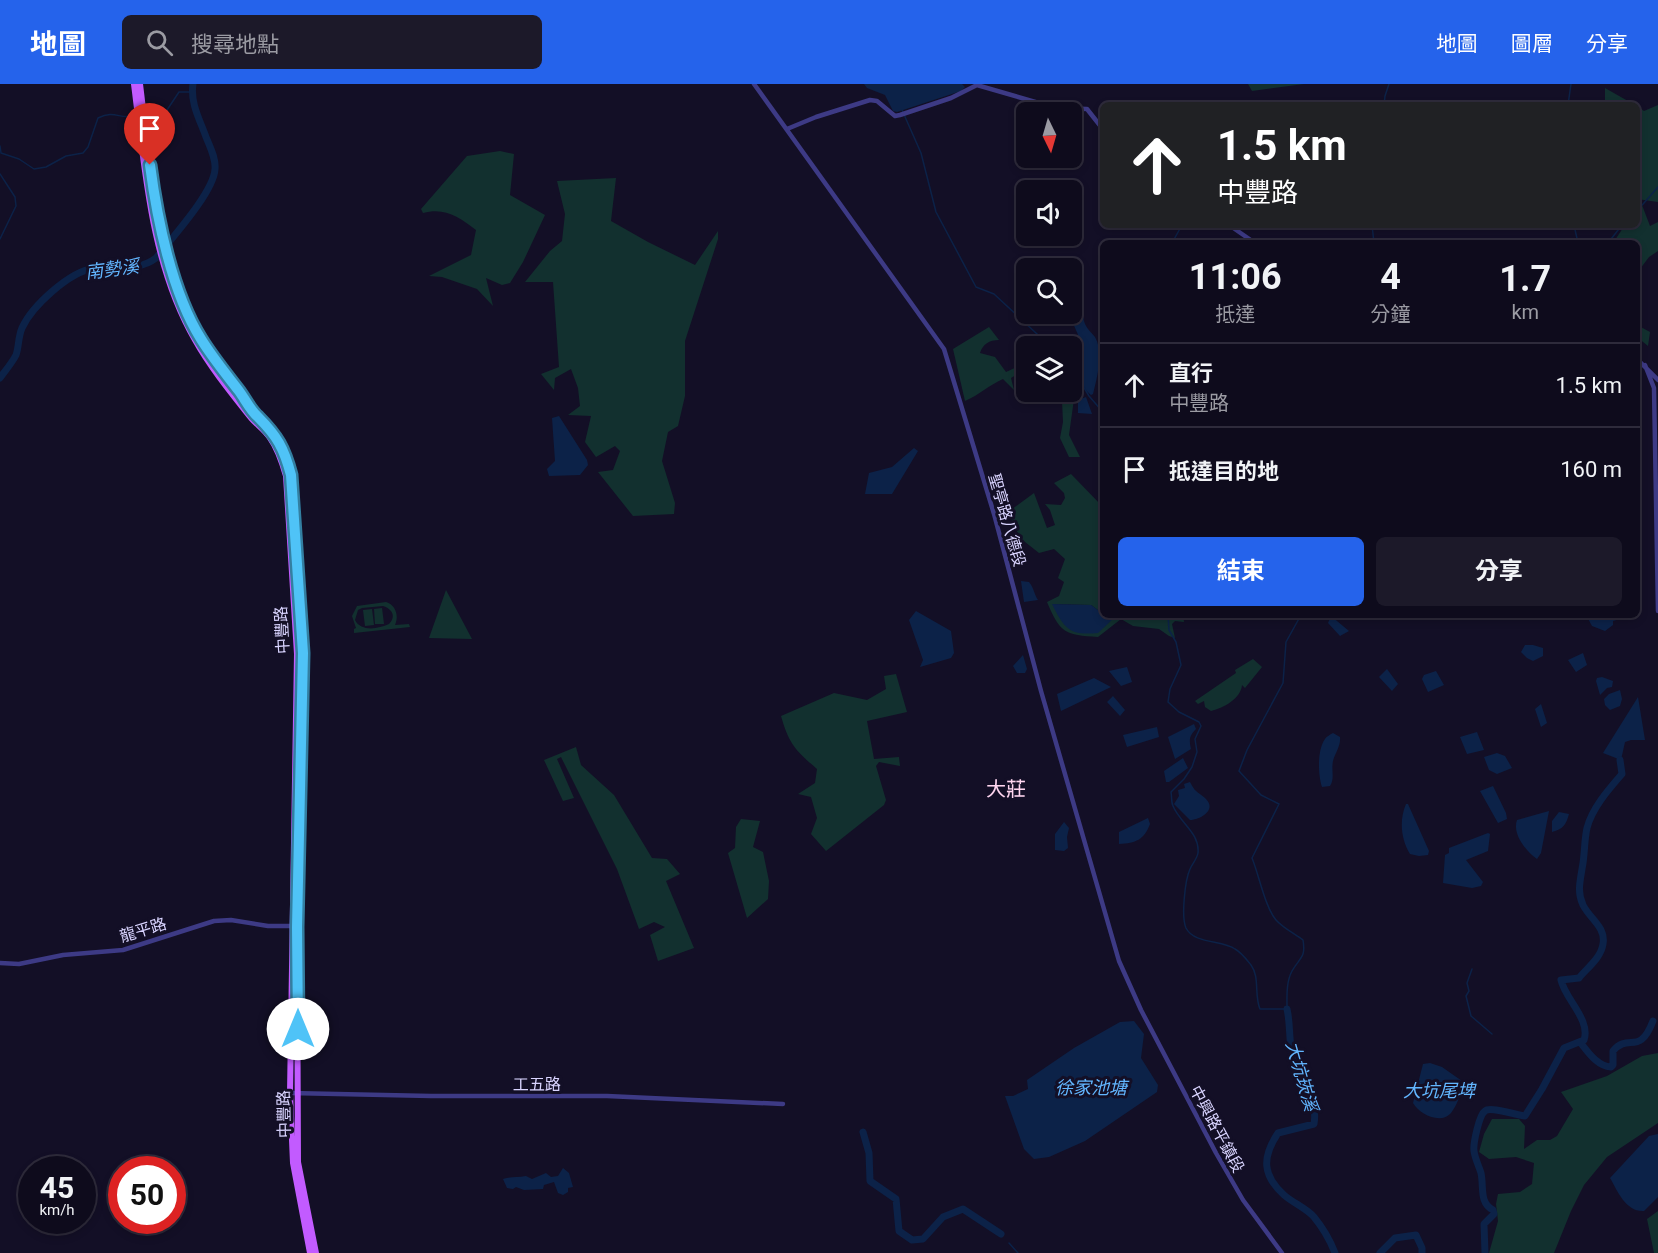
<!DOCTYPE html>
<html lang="zh-TW">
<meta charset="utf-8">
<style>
:root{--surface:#0e0b1c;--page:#1c1929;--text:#f1f3f6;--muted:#9b9ba3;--line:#2e2b3b;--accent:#2563eb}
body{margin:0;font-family:Roboto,"Noto Sans TC",sans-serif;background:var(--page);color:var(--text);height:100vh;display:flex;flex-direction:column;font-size:22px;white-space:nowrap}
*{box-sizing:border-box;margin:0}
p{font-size:20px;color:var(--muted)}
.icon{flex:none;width:33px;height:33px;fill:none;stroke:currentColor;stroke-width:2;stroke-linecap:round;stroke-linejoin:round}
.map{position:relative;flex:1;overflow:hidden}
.details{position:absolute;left:1100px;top:156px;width:540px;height:378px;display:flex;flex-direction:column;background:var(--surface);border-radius:9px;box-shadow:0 3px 9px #0003,0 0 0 2px var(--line)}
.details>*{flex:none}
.banner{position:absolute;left:1100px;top:18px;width:540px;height:126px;border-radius:9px;box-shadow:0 3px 9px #0003,0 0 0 2px var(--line);background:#202124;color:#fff;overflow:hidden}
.needle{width:39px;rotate:175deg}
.tools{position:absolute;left:1016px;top:18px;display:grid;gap:12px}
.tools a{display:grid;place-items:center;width:66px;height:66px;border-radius:9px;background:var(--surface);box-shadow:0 3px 9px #0003,0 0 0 2px var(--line);font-size:30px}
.speed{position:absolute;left:18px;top:1072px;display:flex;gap:12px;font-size:30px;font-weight:700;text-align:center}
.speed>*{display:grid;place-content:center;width:78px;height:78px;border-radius:50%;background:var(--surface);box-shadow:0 3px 9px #0003,0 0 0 2px var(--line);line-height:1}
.speed small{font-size:15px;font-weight:400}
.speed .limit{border:9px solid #d22;background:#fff;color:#111}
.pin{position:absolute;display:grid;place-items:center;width:51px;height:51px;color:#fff;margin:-62px -26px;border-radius:50% 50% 50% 0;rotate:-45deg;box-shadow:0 0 6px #0007}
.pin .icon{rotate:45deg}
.me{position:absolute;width:66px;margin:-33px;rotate:0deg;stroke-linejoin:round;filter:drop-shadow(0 0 4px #0008)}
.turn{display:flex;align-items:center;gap:21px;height:126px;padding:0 18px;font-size:27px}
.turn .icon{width:78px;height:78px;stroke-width:2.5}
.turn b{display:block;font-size:42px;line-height:51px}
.eta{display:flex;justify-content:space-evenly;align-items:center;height:102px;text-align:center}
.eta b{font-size:36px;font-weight:700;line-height:42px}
.action{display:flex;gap:12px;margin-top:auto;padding:12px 18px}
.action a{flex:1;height:69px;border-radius:9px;background:var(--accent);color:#fff;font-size:24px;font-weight:700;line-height:69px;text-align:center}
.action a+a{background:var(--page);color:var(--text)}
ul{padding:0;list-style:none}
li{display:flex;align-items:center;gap:18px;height:84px;padding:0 18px;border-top:2px solid var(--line)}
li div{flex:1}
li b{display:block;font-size:22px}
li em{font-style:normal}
header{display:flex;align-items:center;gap:36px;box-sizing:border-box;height:84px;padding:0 30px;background:var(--accent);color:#fff}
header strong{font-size:28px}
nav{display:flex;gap:33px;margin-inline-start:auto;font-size:21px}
.search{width:420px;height:54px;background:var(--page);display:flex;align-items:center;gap:15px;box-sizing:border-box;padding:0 21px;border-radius:9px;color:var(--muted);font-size:22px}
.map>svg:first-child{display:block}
.green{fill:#12302f;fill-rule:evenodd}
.water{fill:#0c2248}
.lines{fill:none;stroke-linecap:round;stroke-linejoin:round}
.stream{stroke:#0c2248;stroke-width:1.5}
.river{stroke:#0c2248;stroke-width:7}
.minor{stroke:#3d3a85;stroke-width:4.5}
.major{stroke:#c25bff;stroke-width:6}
.route-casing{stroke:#337fa1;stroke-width:15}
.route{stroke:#4fc3f7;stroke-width:10}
.labels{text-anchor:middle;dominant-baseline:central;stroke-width:6;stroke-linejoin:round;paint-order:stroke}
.street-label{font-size:16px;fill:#d9d4ff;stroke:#130f26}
.water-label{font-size:18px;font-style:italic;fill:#62b6ff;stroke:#130f26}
.quarter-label{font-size:20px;fill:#ffd6f0;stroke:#130f26}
</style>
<header>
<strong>地圖</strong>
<div class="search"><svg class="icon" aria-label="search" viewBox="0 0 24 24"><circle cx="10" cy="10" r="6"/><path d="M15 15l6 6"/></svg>搜尋地點</div>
<nav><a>地圖</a><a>圖層</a><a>分享</a></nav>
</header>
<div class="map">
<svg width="1658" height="1169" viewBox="0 0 1658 1169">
<rect width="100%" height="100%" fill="#130f26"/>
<!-- green -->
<path class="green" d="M1248 0H1304L1252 7Z
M1605 4 1635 21H1605Z
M1658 21V118L1637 115V22L1644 27Z
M500 67 514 70 510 111 545 131 523 178 510 199 502 201 486 194 493 222 477 205 442 193 429 192 471 171 476 146C459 133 445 123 423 129L421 125 467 72Z
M616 94 611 137 648 158 695 181 718 147V155L685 257V312L678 342 668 348 662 377 675 419 674 430 633 432 598 388 613 386 620 367 615 362 596 373 585 358 591 332 568 331 580 322 578 304 571 285 555 294 554 306 541 290 559 283 553 198H525L550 167 562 157 565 130 557 97Z
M1642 121 1650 142 1658 138V167L1649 173 1637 189 1636 159H1613L1625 141H1636L1637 127Z
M1637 241 1650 248 1648 262 1637 253Z
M989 243 999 256C989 256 983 260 980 269L995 273 1006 288 1026 279V285L1011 294 1014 306 1003 295C989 301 979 311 965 317L953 265Z
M1071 304 1074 315 1069 351 1080 373H1069L1060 354 1063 338 1062 317 1045 314 1042 308H1071Z
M1071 390 1102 422V529L1091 521 1052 520 1113 535 1106 531H1183L1184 538 1175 537 1172 540 1175 554 1169 552 1159 545 1133 542 1121 535 1098 553C1065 551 1060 549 1047 518L1059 512 1064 498 1058 494 1065 475 1054 465 1039 469 1020 454 1008 428 1034 409 1047 444 1055 441 1050 426 1045 420 1061 421 1065 414 1064 409 1054 399Z
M446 506 472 555 429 554Z
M386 518C396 521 399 532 395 541L409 540 410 543 354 549V545L356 544 352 532 357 522ZM383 522C393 525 396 533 389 540 378 545 361 548 355 536L358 526 362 524Z
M382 524 384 540H375L374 525Z
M372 525 374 541 365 542 363 526Z
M1253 575 1262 583 1245 604 1242 601C1241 614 1224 624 1211 627L1205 623 1204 617 1198 620 1195 617 1236 589 1235 586Z
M896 590 907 628 867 637 874 675 899 673 900 682 879 678 876 682 886 716 884 721 826 767 811 750 817 734 811 713 798 710 815 699 817 685C795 666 789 660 781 632L834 609 867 616 886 605 884 592Z
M576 663 581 681 614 711 652 774 667 775 680 790 666 797 694 864 658 877 650 851 665 843 654 838 639 845 617 785 561 673 557 675 574 714 563 717 544 676Z
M741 735 760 737 753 763 763 768 769 797 768 815 747 834 728 769 735 764 736 743Z
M1658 969V1039L1607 1073 1584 1101 1571 1127 1554 1169H1489L1498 1137 1496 1120 1498 1110 1520 1108 1532 1100 1534 1079 1516 1073 1489 1075 1479 1068 1484 1050 1492 1035H1519L1525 1042 1524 1065 1537 1056H1550L1557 1052 1573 1025 1561 1008 1607 992 1642 972Z
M1658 1127V1169H1654L1647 1135Z"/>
<!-- water -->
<path class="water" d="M864 0H962L965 3 961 7 897 28 893 27 885 11 867 4Z
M1078 220C1084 226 1082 235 1086 242 1088 246 1092 249 1095 253 1104 268 1097 294 1093 310L1091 311C1072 295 1083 278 1080 257 1078 248 1072 239 1069 230L1074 227 1073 221Z
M1086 313 1092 330 1078 329V316Z
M559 332 587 376 588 381 580 391 549 392 547 385 555 377 552 334Z
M914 364 918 367 892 410H865L869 389 892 383Z
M1021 497 1029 498C1034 504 1034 510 1038 516L1024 518Z
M1052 520 1091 521 1102 529V531L1113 535 1098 549C1069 552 1064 544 1052 520Z
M916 527 951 547 954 569 951 574 920 583 923 576 909 536Z
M1586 531H1621L1620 535 1613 537V541L1605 547 1592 542Z
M1331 532 1349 547 1340 552 1328 539Z
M1525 561H1533L1543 564V572L1533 577 1527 574 1521 568Z
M1583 569 1587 581 1576 588 1568 576Z
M1023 571 1027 585 1025 589H1017L1013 582Z
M1127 583 1132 598 1121 602 1109 587Z
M1387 585 1398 600 1392 607 1379 593Z
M1436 587 1444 601 1428 608 1422 595 1424 591Z
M1602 593 1613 597 1612 603 1607 604 1600 611 1596 597 1597 594Z
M1094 594 1111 603 1061 627 1057 610Z
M1620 606 1622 615 1620 622 1610 626 1605 621 1604 615 1609 610Z
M1113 612 1125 626 1120 632 1107 618Z
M1638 613 1645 656H1631L1625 658 1621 676 1603 669Z
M1541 620 1547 639 1541 643 1535 625Z
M1194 640 1196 645C1189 652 1189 656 1191 665L1175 675 1168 653Z
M1157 643 1159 653 1127 663 1123 651Z
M1477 648 1484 666 1467 670 1460 653Z
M1333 649 1340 653C1341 662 1335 669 1333 677 1331 686 1335 695 1330 702L1322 703C1318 691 1317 666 1325 655 1326 653 1331 650 1333 649Z
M1497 669 1505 672 1512 684 1497 690 1489 686 1484 673Z
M1183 674 1188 684 1169 698H1166L1164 687Z
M1190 698C1196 710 1198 707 1206 715 1217 726 1200 736 1190 736L1174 720 1179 712 1178 706 1185 704 1184 700Z
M1493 702 1506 729 1507 735 1498 739 1480 707Z
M1406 720H1408L1429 767 1428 771 1419 772 1410 770C1401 756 1399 736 1406 720Z
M1549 727 1541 769 1537 775C1526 767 1512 750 1517 736Z
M1559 728 1569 730C1566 741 1563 745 1552 748V737Z
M1148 734 1150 740C1144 756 1136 759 1119 760V748Z
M1064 738 1069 744 1067 753 1068 764 1064 767 1055 766V750Z
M1488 749 1490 750 1488 767 1466 776 1483 798 1481 802 1472 804 1443 799 1445 771 1449 769V764Z
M1134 937 1144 950 1141 974 1158 1001 1157 1008 1085 1057 1049 1073 1034 1075 1024 1065 1005 1012H1013L1028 1005 1027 996 1074 964 1120 938Z
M1430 979 1442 983 1462 997C1463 1006 1457 1022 1451 1029 1441 1041 1419 1030 1413 1019L1423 980Z
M1658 1050V1113L1644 1127C1626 1128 1618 1108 1610 1094L1649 1052Z
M563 1084 569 1089 573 1103 568 1104V1108L563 1111 558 1109 554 1098 544 1101 543 1105 524 1106 516 1103 513 1105 507 1104 503 1095C511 1092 517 1094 526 1092L532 1095 546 1089 551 1093 558 1092Z"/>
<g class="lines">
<!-- stream -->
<path class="stream" d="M1384 21 1385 12 1389 0
M1568 21 1571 0
M902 26 921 69 936 128 976 203 994 210 1050 262
M146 27 165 29 179 8H192
M0 62 1 69 19 75 34 85 46 83 66 72 83 69 88 63 98 34C116 25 120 37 136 31
M0 90 15 113 16 122 0 155
M1636 128 1658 103
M1372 141 1374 159
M1574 141 1578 159
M1172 159 1182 141
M1608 159 1622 141
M1071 282 1089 312 1102 327
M1168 531 1169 546 1176 558 1181 581 1170 605 1168 618 1179 628 1199 638 1201 642 1195 655 1197 668 1192 683 1184 695 1171 708C1172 713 1171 718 1173 722 1180 739 1200 749 1198 769 1197 775 1192 780 1190 785 1185 796 1181 833 1186 844 1194 860 1222 856 1235 865 1241 868 1247 876 1251 881 1260 893 1254 911 1260 925H1287C1287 913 1286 898 1292 887 1300 873 1306 874 1303 856 1295 850 1283 844 1276 836 1265 823 1259 791 1252 774L1279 720 1261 711 1239 687 1247 666 1283 599 1286 558 1301 531
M1472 885 1467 899 1469 907 1466 912 1471 932 1492 950
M1009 1159 1018 1169"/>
<!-- river -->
<path class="river" d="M0 294C5 287 12 279 16 271 19 263 18 253 22 244 32 222 69 188 94 184 116 181 138 188 156 174 171 155 214 108 215 85 216 74 210 63 206 53 200 36 190 19 193 0
M1287 925C1290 938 1289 950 1291 963 1296 989 1319 1012 1314 1040L1278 1049C1262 1073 1262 1091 1284 1111 1293 1119 1306 1124 1314 1133 1323 1144 1330 1156 1335 1169
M1580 958C1588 968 1597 982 1611 983L1613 981V967C1629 948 1639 973 1653 937
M863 1048 869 1069 870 1097 896 1115 899 1147 912 1156 923 1155 943 1133 963 1125 1001 1150
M1380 1169 1395 1154 1416 1151 1422 1164V1169
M1485 1169 1484 1140 1494 1130 1493 1126C1479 1119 1484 1103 1481 1089 1479 1082 1475 1075 1474 1067 1473 1060 1479 1031 1485 1027 1490 1022 1516 1031 1525 1032L1542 1005 1564 964 1584 956C1591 936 1565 915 1561 896L1579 894C1587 884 1601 874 1603 860 1606 843 1590 835 1583 821 1577 808 1580 798 1582 785 1585 771 1584 757 1587 744 1592 724 1609 705 1622 690L1620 676"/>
<!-- minor -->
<path class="minor" d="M754 0 944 265 994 430 1041 607 1119 877 1141 926 1216 1069 1243 1116 1282 1169
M787 45 816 33 870 16 877 17 895 32 900 31 951 14 977 1 1056 24 1087 25 1102 44
M1229 141 1255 159
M1636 274 1658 296
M1645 281 1654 304 1658 527
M0 879 19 880 63 871 123 866 214 837 231 836 268 842H291
M290 1009 431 1012H607L783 1020"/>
<!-- major -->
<path class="major" d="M134 0C145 86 151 180 195 256 210 283 232 310 251 334 257 341 265 346 270 354 278 365 282 378 286 392L297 570 290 1009 293 1079 310 1169
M140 0 155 125 167 169 187 228 201 255 224 287 258 333 275 351 285 369 291 391 303 569 297 843 298 1078 316 1169"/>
</g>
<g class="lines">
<!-- route casing -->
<g class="route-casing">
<path id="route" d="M150 81C157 135 172 209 201 255 212 273 226 290 239 307 245 315 250 326 258 333 277 352 284 364 291 391L303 569 297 843 298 945"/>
</g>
<!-- route -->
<use href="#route" class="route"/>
</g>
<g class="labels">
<!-- street labels -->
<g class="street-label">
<text transform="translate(1007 436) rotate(74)">聖亭路八德段</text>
<text transform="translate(282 546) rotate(-93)">中豐路</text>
<text transform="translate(143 846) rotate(-17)">龍平路</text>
<text x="537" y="1000">工五路</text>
<text transform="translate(284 1030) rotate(-91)">中豐路</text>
<text transform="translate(1217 1045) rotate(62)">中興路平鎮段</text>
</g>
<!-- water labels -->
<g class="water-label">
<text transform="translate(112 185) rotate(-7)">南勢溪</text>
<text transform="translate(1302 992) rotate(74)">大坑崁溪</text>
<text x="1091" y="1003">徐家池塘</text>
<text x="1439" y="1006">大坑尾埤</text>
</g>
<!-- quarter labels -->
<g class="quarter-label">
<text x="1006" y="705">大莊</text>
</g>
</g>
</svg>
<div class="tools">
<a><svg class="needle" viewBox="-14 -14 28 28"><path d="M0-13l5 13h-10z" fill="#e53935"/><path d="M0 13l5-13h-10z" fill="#9b9ba3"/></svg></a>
<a><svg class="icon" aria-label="sound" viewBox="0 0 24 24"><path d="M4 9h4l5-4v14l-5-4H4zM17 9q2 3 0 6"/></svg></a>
<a><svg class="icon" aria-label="search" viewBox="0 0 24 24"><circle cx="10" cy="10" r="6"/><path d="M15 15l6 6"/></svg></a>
<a><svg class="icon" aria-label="layers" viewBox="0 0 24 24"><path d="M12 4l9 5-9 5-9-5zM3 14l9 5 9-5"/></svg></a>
</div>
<div class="speed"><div>45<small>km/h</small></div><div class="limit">50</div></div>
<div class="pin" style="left:150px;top:81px;background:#d93025"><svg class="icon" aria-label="arrive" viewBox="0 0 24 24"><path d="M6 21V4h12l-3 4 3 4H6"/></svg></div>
<svg class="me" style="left:298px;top:945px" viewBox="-20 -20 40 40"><circle r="19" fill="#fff"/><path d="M0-13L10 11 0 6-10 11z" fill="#4fc3f7"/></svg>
<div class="banner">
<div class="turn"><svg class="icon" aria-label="ahead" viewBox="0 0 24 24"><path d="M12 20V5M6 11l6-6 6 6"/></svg><div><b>1.5 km</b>中豐路</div></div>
</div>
<section class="details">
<div class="eta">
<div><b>11:06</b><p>抵達</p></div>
<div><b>4</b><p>分鐘</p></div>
<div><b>1.7</b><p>km</p></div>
</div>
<ul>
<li><svg class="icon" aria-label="ahead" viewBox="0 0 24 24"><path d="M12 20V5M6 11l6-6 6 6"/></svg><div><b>直行</b><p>中豐路</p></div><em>1.5 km</em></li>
<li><svg class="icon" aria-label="arrive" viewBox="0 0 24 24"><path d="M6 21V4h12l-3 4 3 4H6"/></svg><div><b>抵達目的地</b></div><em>160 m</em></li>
</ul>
<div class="action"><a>結束</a><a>分享</a></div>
</section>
</div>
